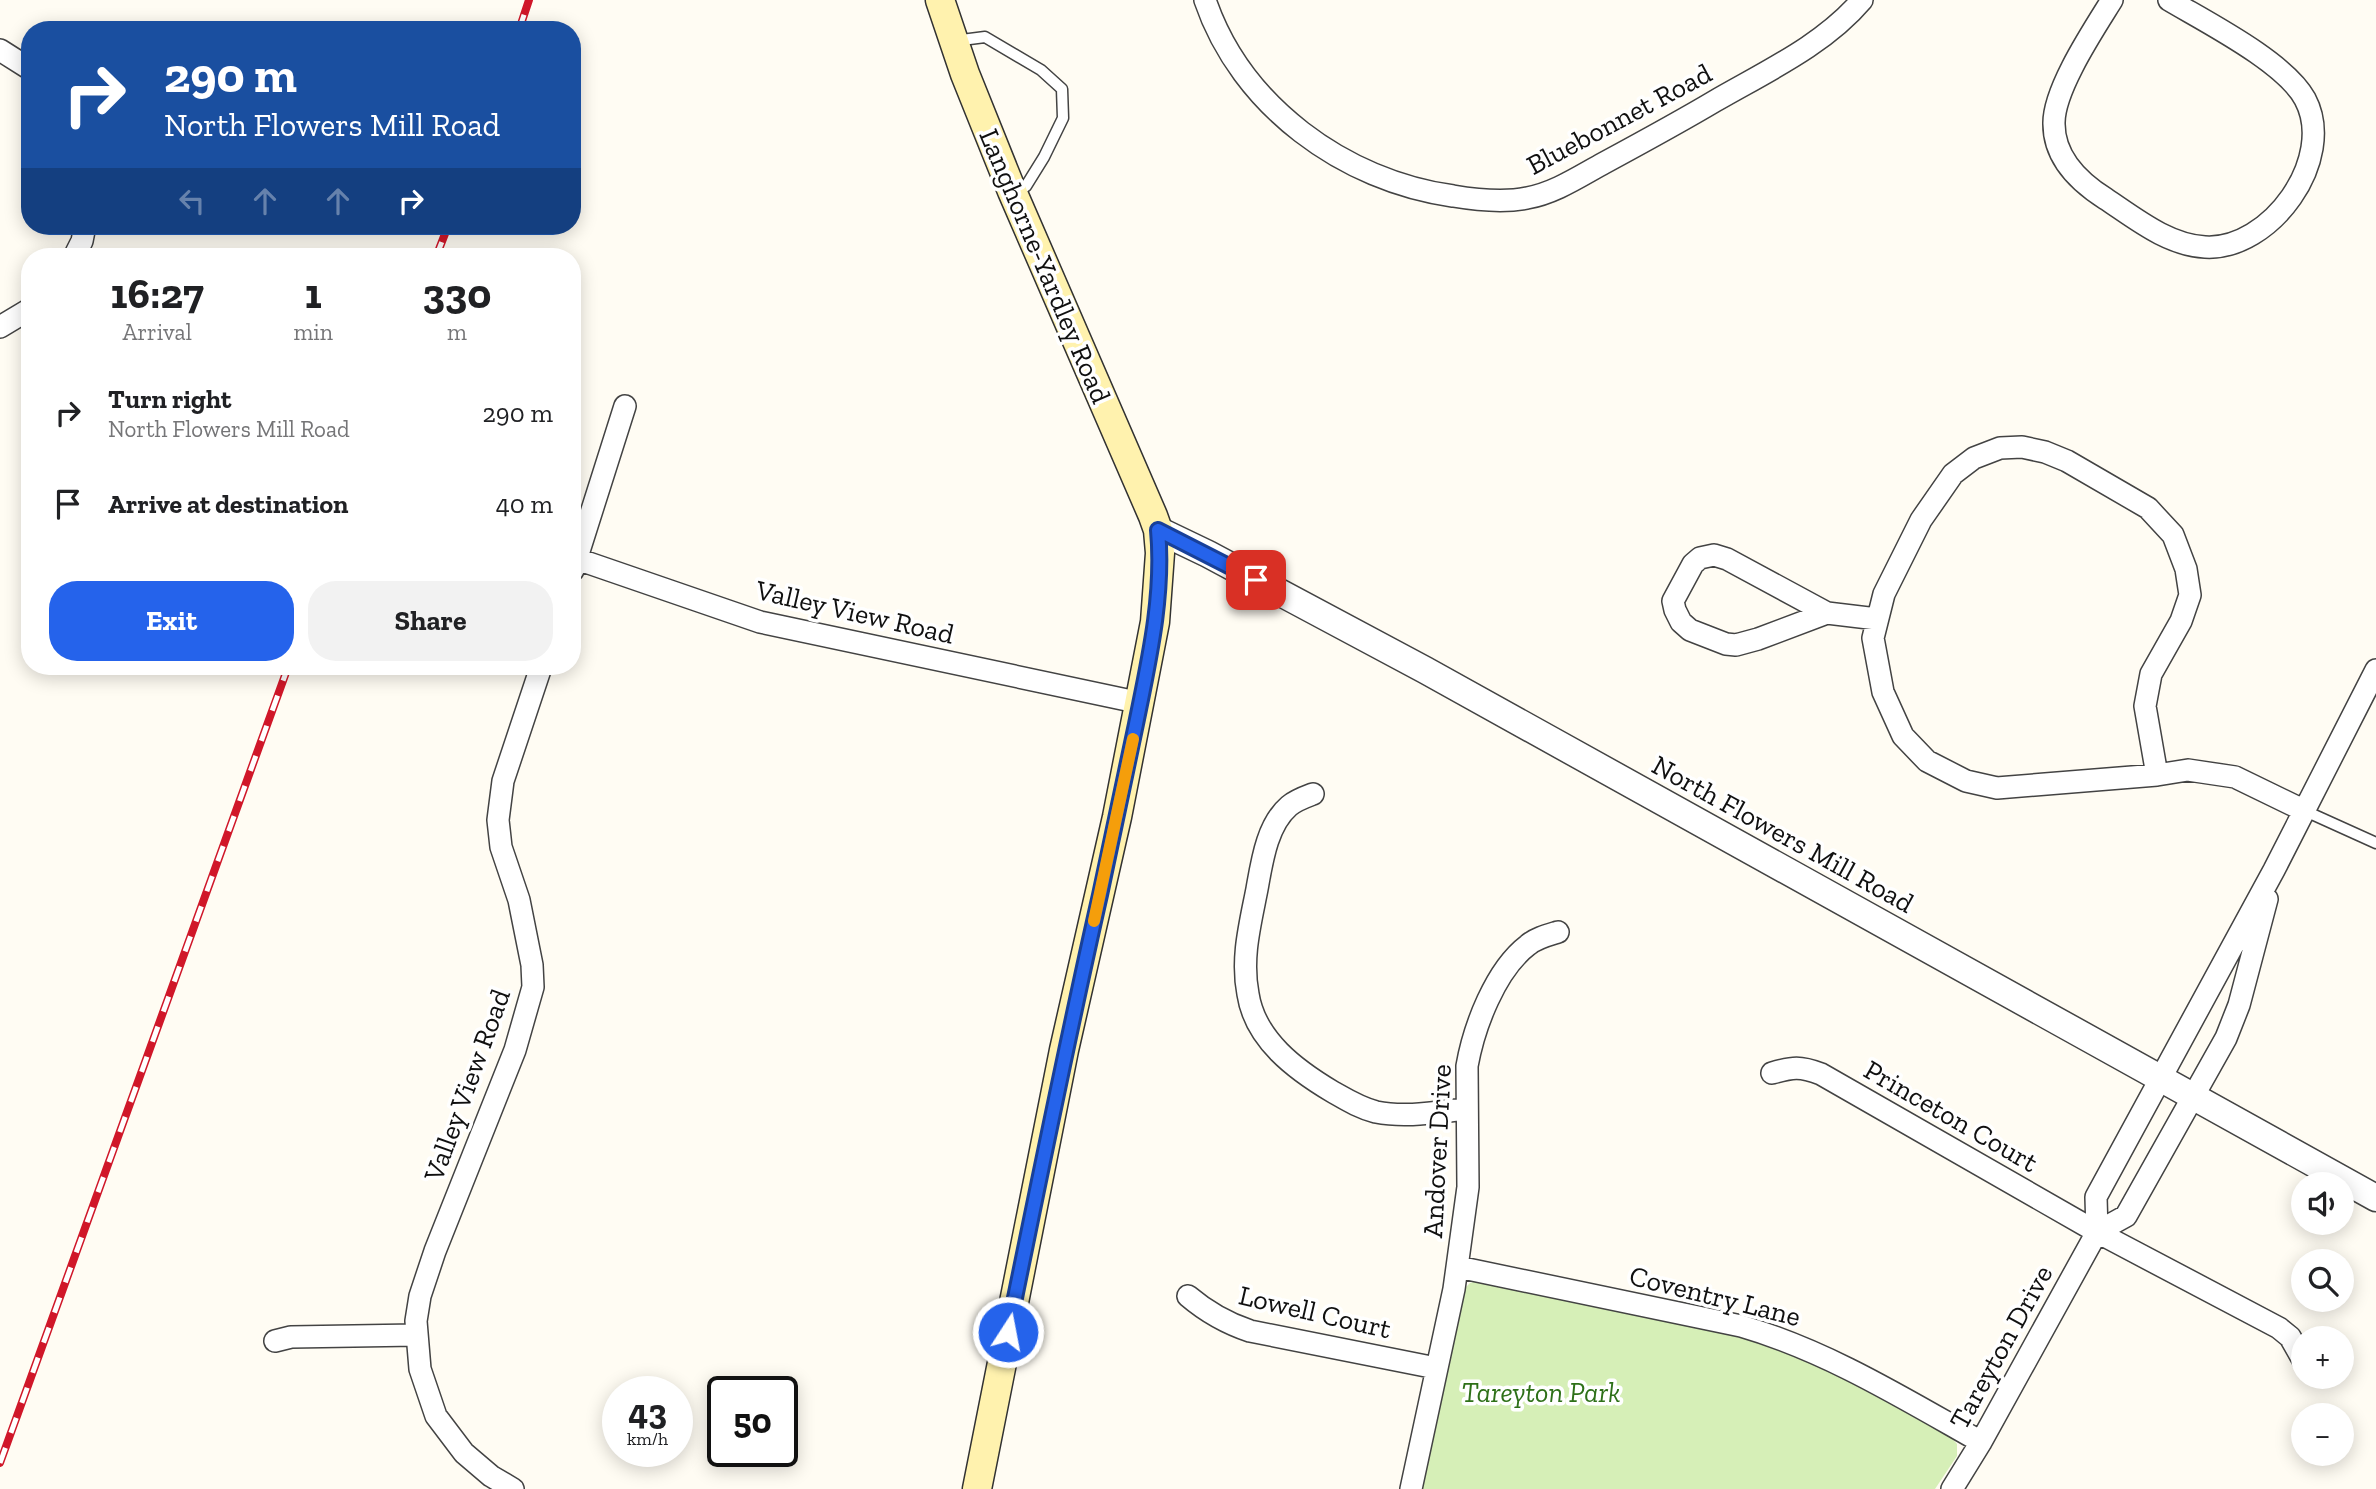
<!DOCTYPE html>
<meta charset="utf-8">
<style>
:root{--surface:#fff;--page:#f2f2f2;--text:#202124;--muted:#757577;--accent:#2563eb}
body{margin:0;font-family:"Zilla Slab",serif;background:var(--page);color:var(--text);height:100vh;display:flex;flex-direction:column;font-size:26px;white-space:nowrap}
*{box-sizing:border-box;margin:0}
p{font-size:23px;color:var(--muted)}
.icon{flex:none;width:38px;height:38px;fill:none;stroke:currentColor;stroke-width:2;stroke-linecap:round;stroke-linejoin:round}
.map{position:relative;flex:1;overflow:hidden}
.side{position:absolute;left:21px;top:248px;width:560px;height:427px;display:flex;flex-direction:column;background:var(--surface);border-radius:28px;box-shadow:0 4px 18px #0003}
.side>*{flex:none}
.banner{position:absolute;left:21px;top:21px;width:560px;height:214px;border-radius:28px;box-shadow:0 4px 18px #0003;background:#1a4fa0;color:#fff;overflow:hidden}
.buttons{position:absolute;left:2291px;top:1172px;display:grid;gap:14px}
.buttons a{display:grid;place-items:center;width:63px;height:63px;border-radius:50%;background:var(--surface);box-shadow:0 4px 18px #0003;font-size:35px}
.speed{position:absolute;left:602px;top:1376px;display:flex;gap:14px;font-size:35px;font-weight:700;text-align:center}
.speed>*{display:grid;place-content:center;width:91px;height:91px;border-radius:50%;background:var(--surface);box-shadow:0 4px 18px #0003;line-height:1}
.speed small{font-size:18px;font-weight:400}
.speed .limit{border:4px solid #111;border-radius:10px;background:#fff;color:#111}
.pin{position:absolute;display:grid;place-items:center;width:60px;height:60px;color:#fff;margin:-30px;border-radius:14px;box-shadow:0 4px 10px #0006}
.me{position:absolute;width:77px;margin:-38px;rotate:11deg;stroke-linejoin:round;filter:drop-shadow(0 0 5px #0008)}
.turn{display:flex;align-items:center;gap:24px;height:147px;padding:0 28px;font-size:32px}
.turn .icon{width:91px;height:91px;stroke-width:2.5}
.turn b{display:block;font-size:49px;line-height:60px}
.lanes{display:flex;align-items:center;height:66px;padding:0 28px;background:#0003;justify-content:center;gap:35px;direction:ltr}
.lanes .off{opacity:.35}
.eta{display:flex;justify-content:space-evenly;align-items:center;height:119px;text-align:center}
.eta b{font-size:42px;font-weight:800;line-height:49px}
.button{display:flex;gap:14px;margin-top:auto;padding:14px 28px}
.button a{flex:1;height:80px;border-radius:28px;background:var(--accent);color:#fff;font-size:28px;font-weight:800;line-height:80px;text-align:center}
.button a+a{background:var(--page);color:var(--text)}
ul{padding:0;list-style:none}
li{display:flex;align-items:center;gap:21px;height:91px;padding:0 28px}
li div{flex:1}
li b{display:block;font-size:26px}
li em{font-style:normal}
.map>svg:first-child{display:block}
.green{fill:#d6efb7}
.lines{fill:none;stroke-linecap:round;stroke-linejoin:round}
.service-casing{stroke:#434343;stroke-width:13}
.minor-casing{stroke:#434343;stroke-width:24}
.tertiary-casing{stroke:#434343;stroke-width:29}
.secondary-casing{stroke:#323232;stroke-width:31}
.service{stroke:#fff;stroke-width:10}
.minor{stroke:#fff;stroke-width:21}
.tertiary{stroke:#fff;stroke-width:26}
.secondary{stroke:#fff2ae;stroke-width:28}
.rail-casing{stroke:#d01729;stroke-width:8}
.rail{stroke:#fff;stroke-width:5;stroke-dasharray:16;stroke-linecap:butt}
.route-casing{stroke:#184099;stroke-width:18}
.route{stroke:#2563eb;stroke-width:12}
.slow{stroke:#f59e0b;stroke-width:12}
.labels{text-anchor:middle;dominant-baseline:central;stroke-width:7;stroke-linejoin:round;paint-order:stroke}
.street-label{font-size:28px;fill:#101010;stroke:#fff}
.park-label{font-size:28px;font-style:italic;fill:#2e7018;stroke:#fff}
</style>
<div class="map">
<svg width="2376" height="1489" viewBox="0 0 2376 1489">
<rect width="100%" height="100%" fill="#fffcf3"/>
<!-- green -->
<path class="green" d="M1480 1280 1710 1327 1767 1343 1823 1366 1949 1435 1957 1444V1456L1935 1489H1420L1463 1290 1470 1283Z"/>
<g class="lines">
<!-- service casing -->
<g class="service-casing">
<path id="service" d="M954 41 985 37 1041 70 1062 89 1063 118 1044 157 1026 186 1014 195
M2303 810 2376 843"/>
</g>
<!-- minor casing -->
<g class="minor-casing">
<path id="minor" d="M1205 0C1241 106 1344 181 1453 196 1477 200 1503 203 1527 198 1555 193 1580 176 1604 163 1641 143 1678 123 1715 101 1765 72 1824 45 1862 0
M2112 0C2094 29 2053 90 2054 124 2054 158 2079 182 2106 199 2136 219 2168 245 2205 247 2270 251 2337 159 2305 99 2285 62 2206 22 2169 0
M0 50 30 69
M74 257 82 241 85 226
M0 327 30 309
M577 559 760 622 1141 703
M573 570 625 406
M1827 613 1758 639 1736 645 1726 644 1690 630 1681 622 1675 610 1673 601 1693 564 1700 558 1714 555 1727 559 1827 613 1877 619
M2157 775 2145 706 2151 674 2181 621 2190 595 2186 569 2173 535 2148 508 2067 461 2045 452 2022 447 2000 448 1974 458 1953 474 1921 520 1884 594 1873 638 1883 692 1903 736 1927 761 1966 781 1997 788 2157 775 2188 770 2235 777 2303 810
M1313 794C1305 797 1296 800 1289 806 1267 825 1262 861 1257 889 1250 925 1241 958 1248 994 1255 1040 1296 1070 1333 1092 1347 1100 1360 1108 1376 1112 1406 1118 1437 1112 1467 1109
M1772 1073C1793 1067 1800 1066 1821 1074L2097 1232 2279 1328 2290 1337 2303 1360
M2097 1232 2126 1216 2226 1038 2239 1005 2267 899
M1458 1267 1741 1326C1827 1351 1903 1398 1981 1442
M1188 1296C1208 1313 1226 1323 1250 1331L1436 1368
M275 1341 291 1337 416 1335
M513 1489 491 1476 464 1453 436 1416 420 1369 416 1321 420 1296 435 1251 515 1050 533 987 532 965 519 900 501 847 498 820 503 781 541 667
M1411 1489 1454 1289 1468 1187 1467 1066C1474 1027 1495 970 1528 945 1536 938 1548 935 1558 932
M1952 1489 1981 1442 2097 1232 2096 1197 2274 870 2376 670"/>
</g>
<!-- tertiary casing -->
<g class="tertiary-casing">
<path id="tertiary" d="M1158 530 1208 554 1425 670 2376 1198"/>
</g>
<!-- secondary casing -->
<g class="secondary-casing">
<path id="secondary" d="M940 0 965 74 1012 191 1153 516 1158 530 1160 553 1155 622 1117 817 1064 1050 977 1489"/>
</g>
<!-- service -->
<use href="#service" class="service"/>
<!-- minor -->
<use href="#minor" class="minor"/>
<!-- tertiary -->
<use href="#tertiary" class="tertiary"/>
<!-- secondary -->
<use href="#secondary" class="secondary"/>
<!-- rail casing -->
<g class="rail-casing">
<path id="rail" d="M519 30 529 0
M436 257 448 226
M0 1463 288 667"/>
</g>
<!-- rail -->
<use href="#rail" class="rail"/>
</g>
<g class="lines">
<!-- route casing -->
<g class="route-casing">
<path id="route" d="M1008 1332C1038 1186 1067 1040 1100 895 1112 838 1124 781 1136 724 1149 660 1164 595 1158 530L1256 580"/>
</g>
<!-- route -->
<use href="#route" class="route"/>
<!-- slow -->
<path class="slow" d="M1094 921 1133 739"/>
</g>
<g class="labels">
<!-- street labels -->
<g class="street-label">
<text transform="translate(1619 119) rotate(-28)">Bluebonnet Road</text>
<text transform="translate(1045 266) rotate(67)">Langhorne-Yardley Road</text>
<text transform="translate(855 612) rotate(13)">Valley View Road</text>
<text transform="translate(1783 834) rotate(29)">North Flowers Mill Road</text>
<text transform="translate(467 1085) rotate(-70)">Valley View Road</text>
<text transform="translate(1951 1116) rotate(30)">Princeton Court</text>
<text transform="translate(1437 1151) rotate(-87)">Andover Drive</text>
<text transform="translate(1715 1296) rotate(14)">Coventry Lane</text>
<text transform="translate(1315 1312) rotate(13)">Lowell Court</text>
<text transform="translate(2001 1347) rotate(-61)">Tareyton Drive</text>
</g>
<!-- park labels -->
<g class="park-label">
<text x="1541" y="1392">Tareyton Park</text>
</g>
</g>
</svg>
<div class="buttons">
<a><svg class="icon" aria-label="sound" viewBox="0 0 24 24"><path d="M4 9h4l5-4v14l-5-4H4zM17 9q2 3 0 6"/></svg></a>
<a><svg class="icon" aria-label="search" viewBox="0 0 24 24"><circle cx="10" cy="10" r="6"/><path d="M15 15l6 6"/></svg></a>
<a>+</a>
<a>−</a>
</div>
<div class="speed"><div>43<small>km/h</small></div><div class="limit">50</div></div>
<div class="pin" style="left:1256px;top:580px;background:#d93025"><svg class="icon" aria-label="arrive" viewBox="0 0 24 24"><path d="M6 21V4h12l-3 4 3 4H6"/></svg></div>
<svg class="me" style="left:1008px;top:1332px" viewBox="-20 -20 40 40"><circle r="17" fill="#2563eb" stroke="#fff" stroke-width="3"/><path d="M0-11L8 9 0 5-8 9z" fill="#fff"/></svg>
<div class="banner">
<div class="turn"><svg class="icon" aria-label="right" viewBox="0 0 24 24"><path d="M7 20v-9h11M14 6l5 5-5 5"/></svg><div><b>290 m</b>North Flowers Mill Road</div></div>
<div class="lanes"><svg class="icon off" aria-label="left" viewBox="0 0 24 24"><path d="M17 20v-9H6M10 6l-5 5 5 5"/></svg><svg class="icon off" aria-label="ahead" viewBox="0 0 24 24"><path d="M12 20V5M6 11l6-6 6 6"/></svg><svg class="icon off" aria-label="ahead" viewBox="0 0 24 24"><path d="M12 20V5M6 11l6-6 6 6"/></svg><svg class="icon" aria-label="right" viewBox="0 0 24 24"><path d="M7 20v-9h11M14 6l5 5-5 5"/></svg></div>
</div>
<section class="side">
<div class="eta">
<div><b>16:27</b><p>Arrival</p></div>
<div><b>1</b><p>min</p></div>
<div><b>330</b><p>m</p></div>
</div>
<ul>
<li><svg class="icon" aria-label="right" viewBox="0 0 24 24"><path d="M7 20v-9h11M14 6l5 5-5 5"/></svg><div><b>Turn right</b><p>North Flowers Mill Road</p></div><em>290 m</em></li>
<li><svg class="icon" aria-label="arrive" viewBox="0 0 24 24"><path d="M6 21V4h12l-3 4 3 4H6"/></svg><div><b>Arrive at destination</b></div><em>40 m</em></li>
</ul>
<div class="button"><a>Exit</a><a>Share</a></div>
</section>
</div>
